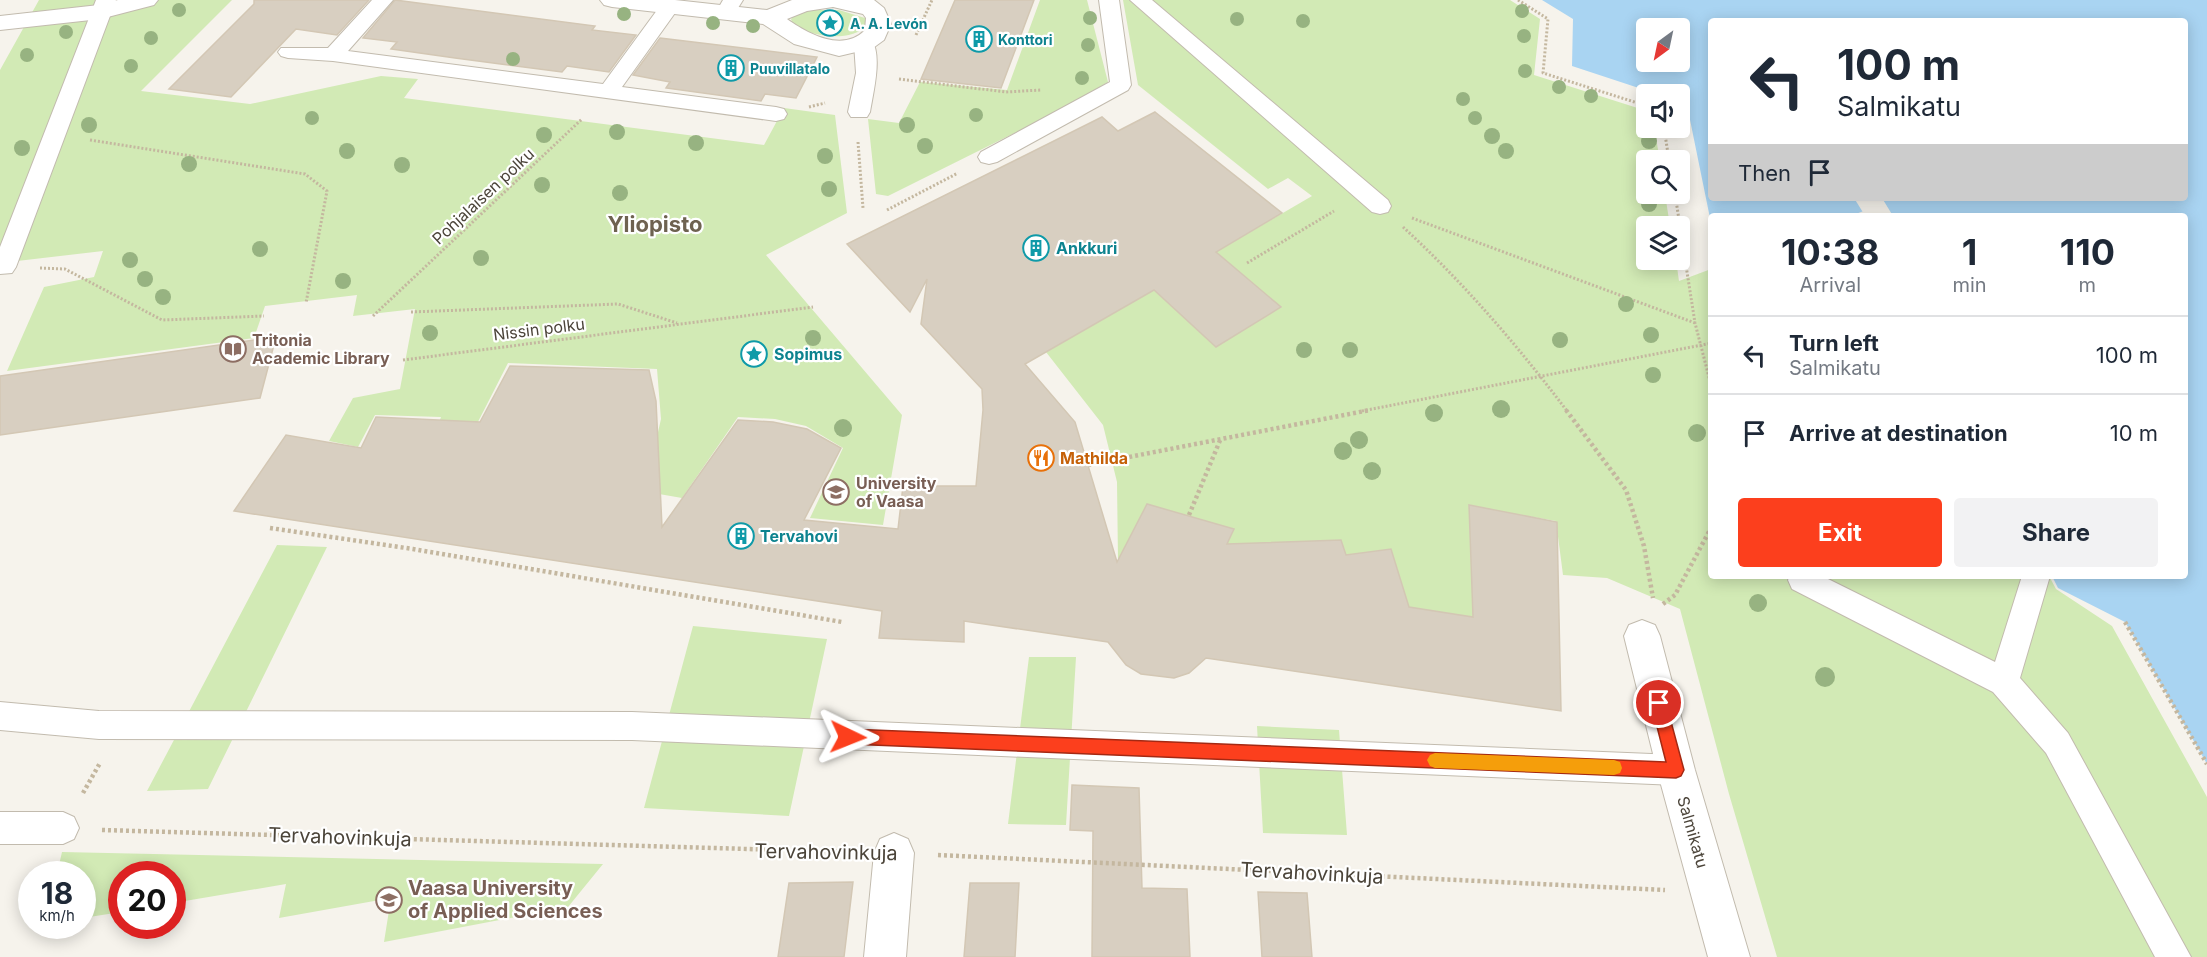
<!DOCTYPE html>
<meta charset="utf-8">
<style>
:root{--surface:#fff;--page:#f2f2f3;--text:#1f2937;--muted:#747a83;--line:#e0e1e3;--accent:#fc3f1d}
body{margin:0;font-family:Inter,sans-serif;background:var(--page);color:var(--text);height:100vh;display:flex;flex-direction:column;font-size:22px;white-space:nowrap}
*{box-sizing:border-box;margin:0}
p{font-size:20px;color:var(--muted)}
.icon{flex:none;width:33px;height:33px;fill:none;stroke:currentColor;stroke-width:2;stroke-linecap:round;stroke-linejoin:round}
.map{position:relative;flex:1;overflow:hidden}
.details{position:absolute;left:1708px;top:213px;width:480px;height:366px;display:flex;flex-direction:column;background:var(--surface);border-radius:6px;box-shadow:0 3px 15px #0003}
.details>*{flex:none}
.guide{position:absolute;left:1708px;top:18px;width:480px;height:183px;border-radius:6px;box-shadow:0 3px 15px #0003;background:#fff;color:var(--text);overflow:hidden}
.needle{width:39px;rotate:213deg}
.fabs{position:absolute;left:1636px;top:18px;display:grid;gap:12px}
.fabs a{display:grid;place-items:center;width:54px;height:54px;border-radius:6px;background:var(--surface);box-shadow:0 3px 15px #0003;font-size:30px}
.speed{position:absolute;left:18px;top:861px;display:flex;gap:12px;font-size:30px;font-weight:700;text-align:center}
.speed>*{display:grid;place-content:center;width:78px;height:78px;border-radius:50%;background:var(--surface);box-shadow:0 3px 15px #0003;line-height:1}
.speed small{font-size:15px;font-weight:400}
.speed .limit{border:9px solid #d22;background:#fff;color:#111}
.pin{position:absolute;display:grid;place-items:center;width:51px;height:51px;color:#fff;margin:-26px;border:3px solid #fff;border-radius:50%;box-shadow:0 2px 6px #0007}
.me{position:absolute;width:66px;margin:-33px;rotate:92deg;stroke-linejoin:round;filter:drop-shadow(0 0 4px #0008)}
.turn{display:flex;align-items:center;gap:21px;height:126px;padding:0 30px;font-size:27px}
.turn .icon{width:78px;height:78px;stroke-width:2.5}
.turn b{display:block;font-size:42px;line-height:51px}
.then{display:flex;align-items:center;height:57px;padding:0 30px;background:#0003;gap:12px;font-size:22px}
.eta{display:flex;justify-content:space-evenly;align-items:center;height:102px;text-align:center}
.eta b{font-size:36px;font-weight:700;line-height:42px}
.primary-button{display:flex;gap:12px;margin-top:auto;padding:12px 30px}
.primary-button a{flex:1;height:69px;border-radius:6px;background:var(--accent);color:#fff;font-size:24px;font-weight:700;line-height:69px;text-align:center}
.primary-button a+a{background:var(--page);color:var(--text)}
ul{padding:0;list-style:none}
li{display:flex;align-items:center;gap:18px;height:78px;padding:0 30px;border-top:2px solid var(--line)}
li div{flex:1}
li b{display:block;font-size:22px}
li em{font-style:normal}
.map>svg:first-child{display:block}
.green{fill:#d2eab5}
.water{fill:#a9d4f2;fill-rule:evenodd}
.pier{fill:#f6f3ec}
.building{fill:#d8cfc1;stroke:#d3c7b4;stroke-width:1.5}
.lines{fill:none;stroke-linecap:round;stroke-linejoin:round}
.service-casing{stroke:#c2bbae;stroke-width:2}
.minor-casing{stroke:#c2bbae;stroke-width:2}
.path-far1{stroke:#c4b79f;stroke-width:3;stroke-dasharray:2 2;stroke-linecap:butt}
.path{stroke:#c4b79f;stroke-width:4.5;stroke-dasharray:3 3;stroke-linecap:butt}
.service{fill:#fff;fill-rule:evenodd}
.minor{fill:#fff;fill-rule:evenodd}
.tree{fill:#97b381}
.route{fill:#fc3f1d;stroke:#a42913;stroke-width:1.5}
.slow{fill:#f59e0b}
.labels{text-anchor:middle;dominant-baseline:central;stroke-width:4.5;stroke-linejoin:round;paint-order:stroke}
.far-culture-label{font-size:14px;font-weight:bold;fill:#0d838f;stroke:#fff;text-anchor:start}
.street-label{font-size:16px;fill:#4b4439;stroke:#fff}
.culture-label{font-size:16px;font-weight:bold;fill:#0d838f;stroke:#fff;text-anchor:start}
.education-label{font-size:16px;font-weight:bold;fill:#785e54;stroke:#fff;text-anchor:start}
.food-label{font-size:16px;font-weight:bold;fill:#c56008;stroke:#fff;text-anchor:start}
.near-street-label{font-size:20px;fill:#4b4439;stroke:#fff}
.near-education-label{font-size:20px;font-weight:bold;fill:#785e54;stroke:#fff;text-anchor:start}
.district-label{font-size:22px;font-weight:bold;fill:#6e6250;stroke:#fff}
</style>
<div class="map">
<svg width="2207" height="957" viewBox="0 0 2207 957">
<rect width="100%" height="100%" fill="#f6f3ec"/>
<!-- green -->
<path class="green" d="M39 0H232L141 91 250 104 381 76 418 79 404 98 764 145 784 108 835 115 847 213 766 255 902 415 883 525 810 518 843 448 806 426 775 419 738 417 682 498 619 487 656 441 661 419 657 369 508 363 459 459 427 457 441 417 375 415 358 447 329 441 353 398 400 389 415 309 353 316 357 295 265 306 254 338 7 371 44 287 94 277 103 251 0 263V70Z
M1040 0H1087L1108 82 1069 106 888 196 876 194 868 119 899 123 920 82 1007 90Z
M1123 0H1510L1540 19 1534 75 1647 111V128H1654L1660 160H1647V194H1665L1670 226H1647V260H1676L1679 281 1711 269 1712 576H2049L2056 589 2112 626 2207 797V957H1777L1729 794 1680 609 1607 578 1563 575 1556 521 1469 506 1473 617 1409 607 1391 549 1346 555 1341 540 1212 577 1234 529 1147 505 1118 560 1117 482 1103 425 1046 352 1154 290 1216 347 1280 307 1216 252 1312 196 1288 178 1268 189 1138 85Z
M811 10H839L865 18 868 25C849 43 814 37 793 25L791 19 796 14Z
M277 545 327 547 208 789 147 791Z
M693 626 827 639 789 816 644 808Z
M1029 657H1076L1066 825 1008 824Z
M1257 726 1339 730 1347 835 1263 833Z
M62 852 603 864 568 907 384 942 391 898 279 918 286 884 173 903 172 874H122L121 912 83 918 82 874H57Z"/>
<!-- water -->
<path class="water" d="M1542 0H2207V764L2125 622 2058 588 2052 576H2186V216H1877L1872 208 1850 216H1712L1711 223 1687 105 1680 102V94H1657L1572 66 1573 19ZM1712 21H2186V198H1712ZM1647 28H1680V62H1647Z"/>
<!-- pier -->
<path class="pier" d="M1854 198H1882L1893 216H1874L1871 212 1864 214Z"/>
<!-- building -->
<path class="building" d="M254 0H369L337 35 296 29 231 97 169 89 254 4Z
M395 0 595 26 592 30 636 35 609 72 567 66 562 72 455 58 391 49 397 42 363 38Z
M955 0H1034L1001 88 921 79Z
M660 38 817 57 796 98 765 94 761 101 666 88 670 82 633 75Z
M1155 112 1282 213 1216 252 1281 307 1216 347 1154 290 1025 364 1075 422 1117 562 1147 504 1234 529 1227 544 1341 540 1346 555 1391 549 1409 607 1473 617 1469 505 1557 522 1561 711 1206 658 1189 673 1174 678 1141 674 1126 665 1108 642 964 621V642L879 638 882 611 234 511 286 435 361 448 376 417 480 422 510 366 649 370 656 401 662 527 738 420 773 422 807 429 841 448 804 520 898 529 903 486H976L983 410 982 389 921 324 927 279 910 312 847 244 1102 117 1118 131Z
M276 337 260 398 0 435V376Z
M1072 785 1139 788 1142 888 1187 889 1190 957H1092L1093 831 1070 830Z
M853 882 844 957H778L789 883Z
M970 883H1019L1015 957H964Z
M1258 892 1307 893 1312 957H1262Z"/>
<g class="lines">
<!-- service casing -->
<g class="service-casing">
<path id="service" d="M96 0H116L16 267 12 273 0 274V247Z
M372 0H393L348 51 603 84 663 2H677L680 6 622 87 776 107 784 109 787 114 784 119 776 121 333 61 288 58 281 56 278 52 281 48H328Z
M723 0H743L733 16 726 18 716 12Z
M1099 0H1119L1131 85 1128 90 997 162 989 164 981 162 978 157 981 152 1110 82Z
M1130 0H1152L1388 200 1391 206 1388 212 1380 214 1372 212Z
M864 37 871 39C883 55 873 93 870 112L867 117H851L848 112 856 73 854 43 857 39Z
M1790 576H1822L1995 662 2022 576H2050L2020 678 2068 733 2191 957H2155L2046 753 1993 692 1792 589 1788 580Z
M0 702 99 711 632 712 1676 755 1687 759 1692 770 1687 781 1676 785 632 740 99 739 0 730Z
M0 812H63L74 817 79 828 74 839 63 844H0Z"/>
</g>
<!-- minor casing -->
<g class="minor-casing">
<path id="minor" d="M118 0H158L154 5 100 19 0 30V16L99 5Z
M600 0H675L767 10 792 0H874L884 8 891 24 884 40 873 48 839 56 794 44 763 24 612 7 604 5ZM833 7 863 14 866 18 865 30C843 53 808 34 787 19L807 11Z
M1642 620 1655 625 1660 636 1695 770 1750 957H1708L1657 770 1624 636 1629 625Z
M894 833 908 839 914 853 906 957H864L874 853 880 839Z"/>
</g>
<!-- path-far1 -->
<path class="path-far1" d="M1518 0 1548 19 1543 73 1647 106
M916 35 932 0
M899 79 1006 92 1041 90
M809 107 825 103
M1664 128 1669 160
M90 140 305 174 327 191 306 303
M858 142 863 208
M1675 194 1680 226
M887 210 958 173
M1412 218 1695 323
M1403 227C1463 282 1518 346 1567 411
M1680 227 1695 323 1712 389
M1247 263 1334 211
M40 268 65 269 162 320 264 316
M411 312 618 304 677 323
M373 316 582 119
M403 360 813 307
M1362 411 1712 343"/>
<!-- path -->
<path class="path" d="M1566 410 1626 490 1644 546 1653 598
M1088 465 1370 410
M1189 515 1221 438
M270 528 413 549 842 622
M1663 604 1675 595 1712 526
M2125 622 2207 764
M83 793 100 763
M102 830 850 852
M938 855 1665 890"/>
<!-- service -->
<use href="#service" class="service"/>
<!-- minor -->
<use href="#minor" class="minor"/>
</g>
<!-- trees -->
<g class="tree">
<circle cx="179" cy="10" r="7"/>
<circle cx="1522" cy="11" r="7"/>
<circle cx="624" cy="14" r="7"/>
<circle cx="1090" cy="18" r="7"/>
<circle cx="1237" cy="19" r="7"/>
<circle cx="1303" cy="21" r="7"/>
<circle cx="713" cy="23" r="7"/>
<circle cx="753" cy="26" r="7"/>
<circle cx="66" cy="32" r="7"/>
<circle cx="1524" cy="36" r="7"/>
<circle cx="151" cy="38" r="7"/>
<circle cx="1088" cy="45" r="7"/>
<circle cx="27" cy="55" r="7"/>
<circle cx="513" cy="59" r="7"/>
<circle cx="131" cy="66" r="7"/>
<circle cx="1525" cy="71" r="7"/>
<circle cx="1082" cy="78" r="7"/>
<circle cx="1559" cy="87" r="7"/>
<circle cx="1591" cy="96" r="7"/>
<circle cx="1463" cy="99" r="7"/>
<circle cx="976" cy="115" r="7"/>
<circle cx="312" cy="118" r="7"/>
<circle cx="1475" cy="118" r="7"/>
<circle cx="89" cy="125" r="8"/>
<circle cx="907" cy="125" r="8"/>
<circle cx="617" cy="132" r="8"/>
<circle cx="544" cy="135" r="8"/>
<circle cx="1492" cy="136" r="8"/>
<circle cx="1649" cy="141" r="8"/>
<circle cx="696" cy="143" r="8"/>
<circle cx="925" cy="146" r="8"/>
<circle cx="22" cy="148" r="8"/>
<circle cx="347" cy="151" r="8"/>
<circle cx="1506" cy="151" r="8"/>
<circle cx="825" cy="156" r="8"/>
<circle cx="189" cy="164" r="8"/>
<circle cx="402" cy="165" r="8"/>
<circle cx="542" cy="185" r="8"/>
<circle cx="829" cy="189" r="8"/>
<circle cx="620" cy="193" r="8"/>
<circle cx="1649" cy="204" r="8"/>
<circle cx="260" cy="249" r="8"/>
<circle cx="481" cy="258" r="8"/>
<circle cx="130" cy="260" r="8"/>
<circle cx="145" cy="279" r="8"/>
<circle cx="343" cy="281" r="8"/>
<circle cx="163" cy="297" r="8"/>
<circle cx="1626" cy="304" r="8"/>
<circle cx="430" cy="333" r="8"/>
<circle cx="1651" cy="335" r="8"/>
<circle cx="813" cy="338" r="8"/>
<circle cx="1560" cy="340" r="8"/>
<circle cx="1304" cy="350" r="8"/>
<circle cx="1350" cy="350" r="8"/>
<circle cx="1653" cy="375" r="8"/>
<circle cx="1501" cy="409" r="9"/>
<circle cx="1434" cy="413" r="9"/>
<circle cx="843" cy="428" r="9"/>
<circle cx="1697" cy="433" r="9"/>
<circle cx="1359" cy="440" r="9"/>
<circle cx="1343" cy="451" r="9"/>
<circle cx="1372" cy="471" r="9"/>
<circle cx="1758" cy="603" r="9"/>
<circle cx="1825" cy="677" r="10"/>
</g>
<!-- route -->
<path class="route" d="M1659 696 1664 698 1666 703 1684 770 1681 776 1676 778 848 744 843 742 841 737 843 731 848 729 1666 762 1651 703 1653 698Z"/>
<!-- slow -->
<path class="slow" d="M1435 753 1614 760 1620 762 1622 768 1620 773 1614 775 1435 768 1430 766 1427 760 1430 755Z"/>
<!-- icons -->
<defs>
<g id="sight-ring" transform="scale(1.35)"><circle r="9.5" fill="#fff" stroke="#0f9aa8" stroke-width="1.5"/><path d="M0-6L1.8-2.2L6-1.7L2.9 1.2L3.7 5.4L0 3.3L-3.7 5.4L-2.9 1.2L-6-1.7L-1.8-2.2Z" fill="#0f9aa8"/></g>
<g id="building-ring" transform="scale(1.35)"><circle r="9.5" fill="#fff" stroke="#0f9aa8" stroke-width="1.5"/><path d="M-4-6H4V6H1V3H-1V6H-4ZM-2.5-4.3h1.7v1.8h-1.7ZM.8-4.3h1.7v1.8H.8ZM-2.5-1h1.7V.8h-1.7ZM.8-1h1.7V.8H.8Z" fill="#0f9aa8"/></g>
<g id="library-ring" transform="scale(1.35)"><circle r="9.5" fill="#fff" stroke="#8d6e63" stroke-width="1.5"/><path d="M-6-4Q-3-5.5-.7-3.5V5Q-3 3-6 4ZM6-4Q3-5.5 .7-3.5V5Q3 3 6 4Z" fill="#8d6e63"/></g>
<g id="restaurant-ring" transform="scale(1.35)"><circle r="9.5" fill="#fff" stroke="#e8710a" stroke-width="1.5"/><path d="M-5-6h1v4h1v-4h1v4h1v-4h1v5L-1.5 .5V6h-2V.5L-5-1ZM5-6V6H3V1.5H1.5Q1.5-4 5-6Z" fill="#e8710a"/></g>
<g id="university-ring" transform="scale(1.35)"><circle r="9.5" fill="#fff" stroke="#8d6e63" stroke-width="1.5"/><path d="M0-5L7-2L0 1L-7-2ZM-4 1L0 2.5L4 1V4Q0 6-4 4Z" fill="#8d6e63"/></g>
</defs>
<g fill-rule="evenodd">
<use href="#sight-ring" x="830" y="23"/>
<use href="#building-ring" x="979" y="39"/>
<use href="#building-ring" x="731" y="68"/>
<use href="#building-ring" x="1036" y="248"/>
<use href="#library-ring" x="233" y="349"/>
<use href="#sight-ring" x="754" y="354"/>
<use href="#restaurant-ring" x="1041" y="458"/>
<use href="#university-ring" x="836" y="492"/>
<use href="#building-ring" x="741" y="536"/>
<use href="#university-ring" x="389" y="900"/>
</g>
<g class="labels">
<!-- far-culture labels -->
<g class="far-culture-label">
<text x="850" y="23">A. A. Levón</text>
<text x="998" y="39">Konttori</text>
<text x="750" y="68">Puuvillatalo</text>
</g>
<!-- street labels -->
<g class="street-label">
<text transform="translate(483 196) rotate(-43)">Pohjalaisen polku</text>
<text transform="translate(539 329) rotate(-7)">Nissin polku</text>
<text transform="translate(1693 832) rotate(74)">Salmikatu</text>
</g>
<!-- culture labels -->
<g class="culture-label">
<text x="1056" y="248">Ankkuri</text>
<text x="774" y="354">Sopimus</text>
<text x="760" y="536">Tervahovi</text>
</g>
<!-- education labels -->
<g class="education-label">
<text x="252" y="340">Tritonia<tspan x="252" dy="18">Academic Library</tspan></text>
<text x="856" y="483">University<tspan x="856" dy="18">of Vaasa</tspan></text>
</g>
<!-- food labels -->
<g class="food-label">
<text x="1060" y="458">Mathilda</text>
</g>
<!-- near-street labels -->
<g class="near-street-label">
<text transform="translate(340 837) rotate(2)">Tervahovinkuja</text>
<text transform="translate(826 852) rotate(1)">Tervahovinkuja</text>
<text transform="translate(1312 873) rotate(3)">Tervahovinkuja</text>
</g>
<!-- near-education labels -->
<g class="near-education-label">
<text x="408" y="888">Vaasa University<tspan x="408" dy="23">of Applied Sciences</tspan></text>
</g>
<!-- district labels -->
<g class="district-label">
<text x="655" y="224">Yliopisto</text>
</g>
</g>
</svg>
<div class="fabs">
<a><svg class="needle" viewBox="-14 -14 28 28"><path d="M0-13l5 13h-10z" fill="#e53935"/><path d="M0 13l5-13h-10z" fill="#747a83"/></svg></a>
<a><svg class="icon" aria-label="sound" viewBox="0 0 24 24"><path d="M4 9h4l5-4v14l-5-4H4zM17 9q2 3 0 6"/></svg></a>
<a><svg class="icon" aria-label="search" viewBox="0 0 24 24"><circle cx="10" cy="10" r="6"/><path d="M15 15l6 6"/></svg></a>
<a><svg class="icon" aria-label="layers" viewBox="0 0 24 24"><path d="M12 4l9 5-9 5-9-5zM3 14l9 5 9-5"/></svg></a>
</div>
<div class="speed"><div>18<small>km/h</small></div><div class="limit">20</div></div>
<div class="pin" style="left:1659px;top:703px;background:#d93025"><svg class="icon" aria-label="arrive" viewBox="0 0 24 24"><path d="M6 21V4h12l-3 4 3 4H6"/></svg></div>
<svg class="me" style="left:848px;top:737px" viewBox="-20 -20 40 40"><path d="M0-17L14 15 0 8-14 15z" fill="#fc3f1d" stroke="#fff" stroke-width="4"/></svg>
<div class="guide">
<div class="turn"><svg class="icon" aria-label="left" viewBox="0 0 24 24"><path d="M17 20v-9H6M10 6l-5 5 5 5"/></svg><div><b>100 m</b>Salmikatu</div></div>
<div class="then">Then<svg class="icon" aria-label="arrive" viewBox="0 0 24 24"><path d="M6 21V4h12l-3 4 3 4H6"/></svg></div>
</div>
<section class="details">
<div class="eta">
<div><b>10:38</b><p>Arrival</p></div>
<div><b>1</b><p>min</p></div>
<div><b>110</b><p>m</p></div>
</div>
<ul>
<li><svg class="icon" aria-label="left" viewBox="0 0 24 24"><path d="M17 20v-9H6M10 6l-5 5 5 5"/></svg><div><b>Turn left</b><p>Salmikatu</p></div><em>100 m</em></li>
<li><svg class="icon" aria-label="arrive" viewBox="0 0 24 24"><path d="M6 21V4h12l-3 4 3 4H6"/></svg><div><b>Arrive at destination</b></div><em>10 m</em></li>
</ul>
<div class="primary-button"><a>Exit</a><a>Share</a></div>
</section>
</div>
